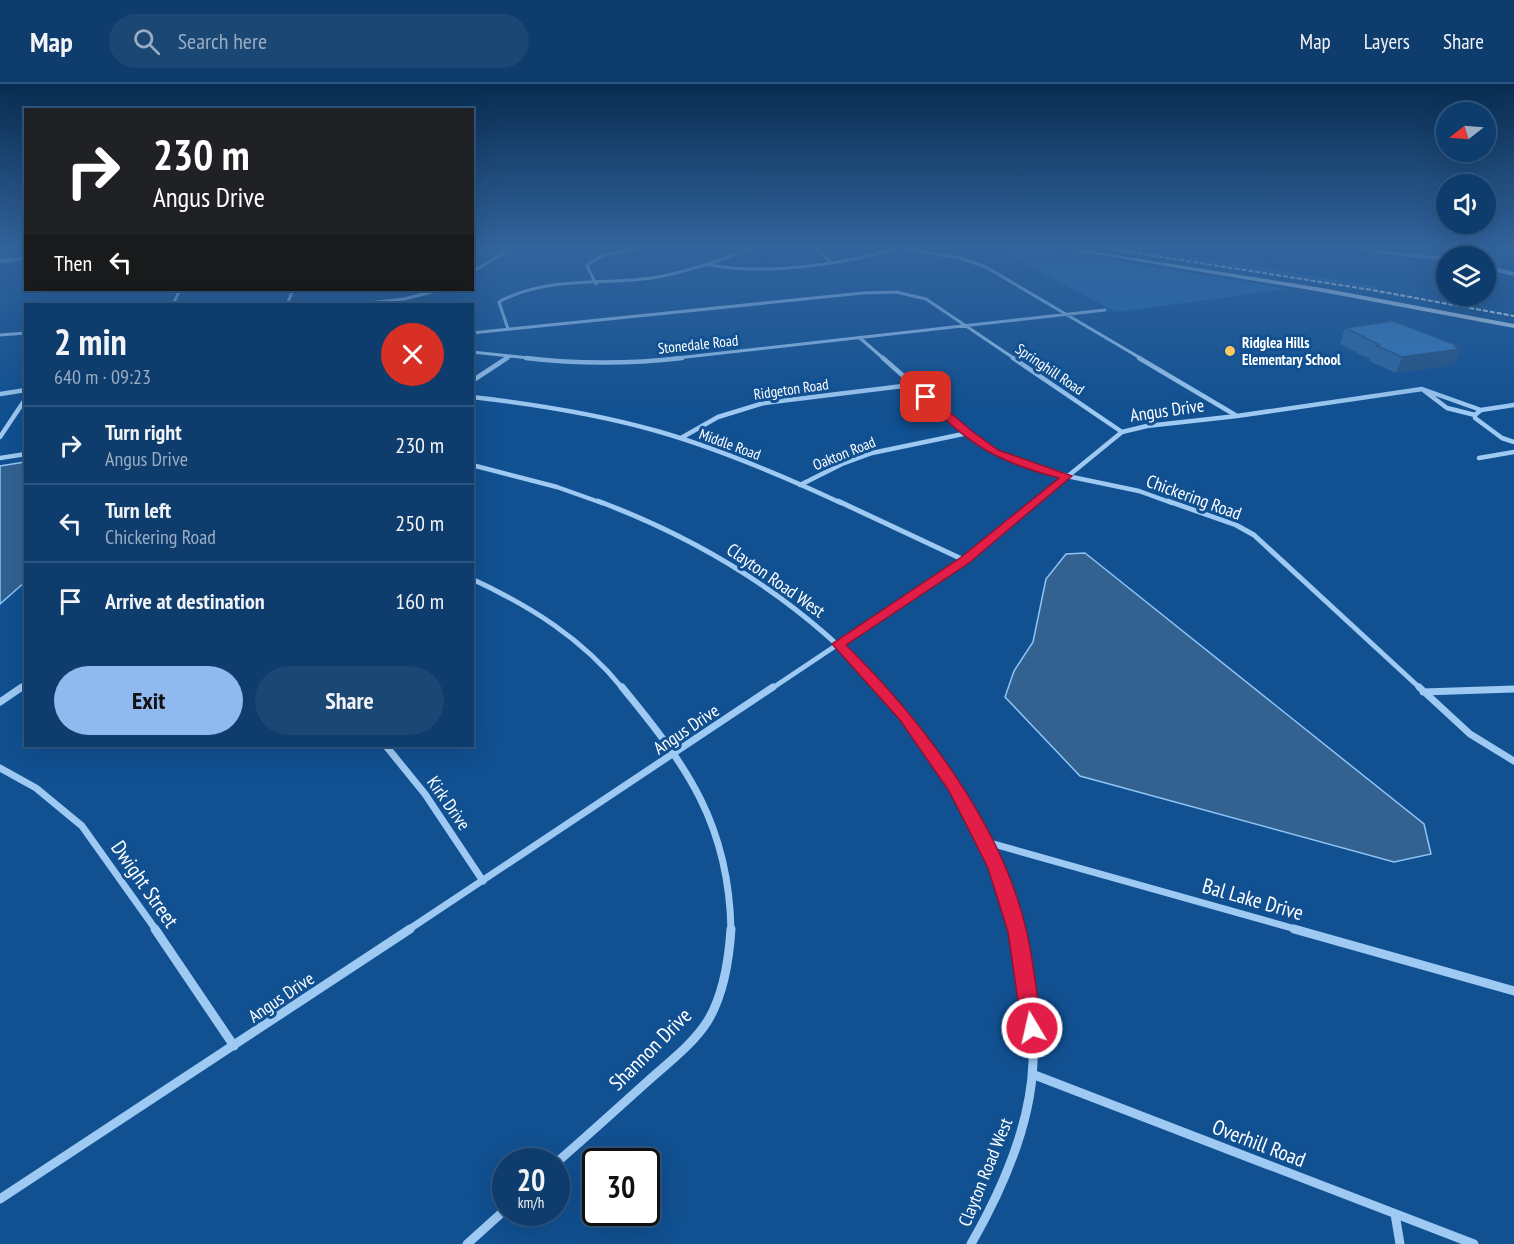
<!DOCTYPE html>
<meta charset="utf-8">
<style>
:root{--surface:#0d3c6d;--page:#1b4775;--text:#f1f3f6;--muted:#9aadc2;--line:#2d5680;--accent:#90b9f0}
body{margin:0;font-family:"PT Sans Narrow",sans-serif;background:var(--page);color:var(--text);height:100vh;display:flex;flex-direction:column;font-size:22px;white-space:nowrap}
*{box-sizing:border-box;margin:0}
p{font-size:20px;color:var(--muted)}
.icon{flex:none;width:33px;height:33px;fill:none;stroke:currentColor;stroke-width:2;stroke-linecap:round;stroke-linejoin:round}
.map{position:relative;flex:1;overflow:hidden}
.details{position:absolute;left:24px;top:219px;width:450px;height:444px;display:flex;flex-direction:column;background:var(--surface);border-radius:0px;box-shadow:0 6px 24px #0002,0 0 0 2px var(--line)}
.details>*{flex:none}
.banner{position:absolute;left:24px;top:24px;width:450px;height:183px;border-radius:0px;box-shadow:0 6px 24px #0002,0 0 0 2px var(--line);background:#202124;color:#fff;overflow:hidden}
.needle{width:39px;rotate:253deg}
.controls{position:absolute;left:1436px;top:18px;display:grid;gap:12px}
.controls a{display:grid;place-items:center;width:60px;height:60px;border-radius:50%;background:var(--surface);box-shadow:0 6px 24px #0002,0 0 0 2px var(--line);font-size:30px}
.speed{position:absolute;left:492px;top:1064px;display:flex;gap:12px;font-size:30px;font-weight:700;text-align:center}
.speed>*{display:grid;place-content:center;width:78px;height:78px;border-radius:50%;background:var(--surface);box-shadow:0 6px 24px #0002,0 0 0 2px var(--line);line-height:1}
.speed small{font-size:15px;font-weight:400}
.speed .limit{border:3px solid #111;border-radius:9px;background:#fff;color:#111}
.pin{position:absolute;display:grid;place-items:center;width:51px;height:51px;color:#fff;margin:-26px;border-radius:12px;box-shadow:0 3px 9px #0006}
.me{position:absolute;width:66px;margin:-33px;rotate:351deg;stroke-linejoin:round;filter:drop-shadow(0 0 4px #0008)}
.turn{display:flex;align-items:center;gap:21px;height:126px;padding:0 30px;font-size:27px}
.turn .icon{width:78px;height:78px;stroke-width:2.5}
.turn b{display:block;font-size:42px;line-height:51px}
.then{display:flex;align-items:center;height:57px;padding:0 30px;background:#0003;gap:12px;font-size:22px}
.round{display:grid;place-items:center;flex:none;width:63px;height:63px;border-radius:32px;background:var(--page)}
.overview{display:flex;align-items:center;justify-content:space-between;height:102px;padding:0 30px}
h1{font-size:36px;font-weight:700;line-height:45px}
.action{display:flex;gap:12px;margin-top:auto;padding:12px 30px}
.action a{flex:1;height:69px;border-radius:36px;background:var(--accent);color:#111;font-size:24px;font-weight:700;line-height:69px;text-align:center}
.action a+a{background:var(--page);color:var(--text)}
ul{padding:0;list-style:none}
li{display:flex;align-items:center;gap:18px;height:78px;padding:0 30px;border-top:2px solid var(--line)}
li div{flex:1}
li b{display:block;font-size:22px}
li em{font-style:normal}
header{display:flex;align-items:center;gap:36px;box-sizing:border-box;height:84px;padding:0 30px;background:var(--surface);border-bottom:2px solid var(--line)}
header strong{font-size:28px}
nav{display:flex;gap:33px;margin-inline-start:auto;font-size:21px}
.search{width:420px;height:54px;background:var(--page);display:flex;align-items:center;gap:15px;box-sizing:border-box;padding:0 21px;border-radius:33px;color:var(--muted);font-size:22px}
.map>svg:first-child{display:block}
.green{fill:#2068af}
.water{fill:#336291;stroke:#8fc4f6;stroke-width:1.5}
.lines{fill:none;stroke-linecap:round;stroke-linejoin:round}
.minor-far4{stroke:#9dc9f2;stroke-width:3}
.minor-far3{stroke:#9dc9f2;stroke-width:4.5}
.minor-far2{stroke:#9dc9f2;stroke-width:5}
.minor-far1{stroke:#9dc9f2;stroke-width:7}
.minor{stroke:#9dc9f2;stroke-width:9}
.tertiary{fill:#9dc9f2;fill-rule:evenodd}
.secondary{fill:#cce4fc;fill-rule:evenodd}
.rail{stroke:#fff;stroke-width:2;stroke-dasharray:5 2;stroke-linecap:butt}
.wall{fill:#2e669f}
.shaded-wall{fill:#255382}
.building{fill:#3577b9;stroke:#255382;stroke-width:1.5}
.route{fill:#e11d48;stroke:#92132f;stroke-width:1.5}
.poi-dot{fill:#ffc85f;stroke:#115091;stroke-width:2}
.labels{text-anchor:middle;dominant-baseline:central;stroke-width:6;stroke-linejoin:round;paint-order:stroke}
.far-poi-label{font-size:15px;font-weight:bold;fill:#fff;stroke:#115091;text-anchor:start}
.far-street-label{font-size:15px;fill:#fff;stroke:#115091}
.street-label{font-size:18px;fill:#fff;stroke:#115091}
.near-street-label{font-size:21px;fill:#fff;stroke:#115091}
</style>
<header>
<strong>Map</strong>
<div class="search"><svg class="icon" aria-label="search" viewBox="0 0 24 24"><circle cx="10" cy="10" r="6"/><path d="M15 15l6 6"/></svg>Search here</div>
<nav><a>Map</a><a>Layers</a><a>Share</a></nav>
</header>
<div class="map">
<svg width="1514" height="1160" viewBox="0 0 1514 1160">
<rect width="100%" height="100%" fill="#115091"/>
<!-- green -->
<path class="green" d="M996 165H1046L1288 205 1116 228Z
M1118 165H1148L1380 203 1376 205Z"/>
<!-- water -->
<path class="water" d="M25 378V498L0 520V382Z
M1085 469 1424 740 1431 770 1394 778 1080 692 1005 613 1014 587 1033 558 1046 495 1066 470Z"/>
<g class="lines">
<!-- minor-far4 -->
<path class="minor-far4" d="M907 165 960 174 986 183 1142 275
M818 166 830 177
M709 181C766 191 839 181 894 165
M472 188 511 165
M596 200 587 182C600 169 619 168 636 165
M173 220 180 206
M287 220 293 206
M359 220 404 215 440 206
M508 245 499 218C546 191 606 202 658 193 690 187 721 176 751 165
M472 249 863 209 896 208 926 215 1015 275
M0 251 26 249
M860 254 884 275
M472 268 539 275
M505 275 509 273
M668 275 1105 226"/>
<!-- minor-far3 -->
<path class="minor-far3" d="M526 274C577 280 630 280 682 274
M883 274 968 349 1001 371 1067 392 1139 407 1172 419
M1013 274 1122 348
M1139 274 1237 332
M472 297 507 274
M0 310 26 306
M472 313C534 320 597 330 657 347 720 365 781 391 841 419
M1514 321 1481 326 1475 331V334L1502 354 1514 358
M1475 331 1447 324 1422 305 1481 326
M0 353 26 314
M681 354 718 333 764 319 911 301
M0 374 26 370
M1479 374 1514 368
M472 381 557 403 602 419
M800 401 842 380 872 369 968 349
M1035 419 1122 348 1147 342 1237 332 1422 305"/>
<!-- minor-far2 -->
<path class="minor-far2" d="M598 417C707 458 803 518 881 605
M838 417 964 476
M1168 417 1236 441 1254 451 1421 605
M472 495C530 522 582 554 623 605
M19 605 26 600
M771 605 964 476 1037 417"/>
<!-- minor-far1 -->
<path class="minor-far1" d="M622 603C687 682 729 740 731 846
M880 603C945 677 988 752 1017 846
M1419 603 1470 650 1514 677
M1423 608 1514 605
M0 618 22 603
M386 662 425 710 483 797
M0 684 36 704 82 742 156 846
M983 757 1299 846
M408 846 773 603"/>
<!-- minor -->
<path class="minor" d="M155 845 234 962
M1294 845 1514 907
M1032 990 1474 1160
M556 1079C587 1052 618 1024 649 996 669 978 692 961 707 938 724 911 729 876 731 845
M0 1115 410 845
M1395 1130 1400 1160
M467 1160 506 1125
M971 1160C1002 1106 1031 1041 1033 978 1034 951 1030 925 1026 899 1023 881 1021 863 1016 845"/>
<!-- tertiary -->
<path class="tertiary" d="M1354 165 1446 173V177L1356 166Z
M26 173V176L0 179V175Z
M1485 181 1514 188V192L1485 185Z"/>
<!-- secondary -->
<path class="secondary" d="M1065 165H1077L1322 204 1514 240V244L1322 208Z"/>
<!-- rail -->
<path class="rail" d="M1110 165 1372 206 1514 232"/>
</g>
<!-- wall -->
<path class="wall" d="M1345 244 1461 265 1454 281 1396 289 1369 277 1370 275 1356 269 1357 268 1340 260Z"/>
<!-- shaded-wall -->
<path class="shaded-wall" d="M1459 262 1457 266 1461 265 1454 281 1396 289 1402 273Z"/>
<!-- building -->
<path class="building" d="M1393 237 1459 262H1454L1461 265 1402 273 1375 261H1380L1362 253H1365L1345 244Z"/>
<!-- sky -->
<linearGradient id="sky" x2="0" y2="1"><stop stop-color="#092c50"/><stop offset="0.5" stop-color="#32649d"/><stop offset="1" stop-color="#32649d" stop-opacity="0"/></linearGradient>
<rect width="1514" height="327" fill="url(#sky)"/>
<!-- route -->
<path class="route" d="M922 311H929L972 347 998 366 1072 392 969 479 846 561C923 637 1003 742 1027 849 1034 880 1037 913 1042 944L1039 951 1032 953 1025 951 1022 944 1008 848 988 784 974 756 949 707 900 636 832 560 960 474 1059 394C1036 388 1014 381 993 370 967 357 944 334 922 315Z"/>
<!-- markers -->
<circle class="poi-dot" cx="1230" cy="267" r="6"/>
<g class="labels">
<!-- far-poi labels -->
<g class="far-poi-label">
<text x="1242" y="258">Ridglea Hills<tspan x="1242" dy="17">Elementary School</tspan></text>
</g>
<!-- far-street labels -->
<g class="far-street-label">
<text transform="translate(698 260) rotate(-6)">Stonedale Road</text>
<text transform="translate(1050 285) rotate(34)">Springhill Road</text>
<text transform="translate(791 305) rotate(-8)">Ridgeton Road</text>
<text transform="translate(730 360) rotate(20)">Middle Road</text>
<text transform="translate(844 369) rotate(-22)">Oakton Road</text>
</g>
<!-- street labels -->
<g class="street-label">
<text transform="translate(1167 326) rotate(-8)">Angus Drive</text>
<text transform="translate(1194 413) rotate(20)">Chickering Road</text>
<text transform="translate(776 496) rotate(35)">Clayton Road West</text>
<text transform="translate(686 645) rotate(-34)">Angus Drive</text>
<text transform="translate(449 719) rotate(55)">Kirk Drive</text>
<text transform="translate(281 913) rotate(-34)">Angus Drive</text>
<text transform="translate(985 1088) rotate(-68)">Clayton Road West</text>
</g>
<!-- near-street labels -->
<g class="near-street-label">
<text transform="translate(145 800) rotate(55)">Dwight Street</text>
<text transform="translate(1253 815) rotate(16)">Bal Lake Drive</text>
<text transform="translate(650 965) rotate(-45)">Shannon Drive</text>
<text transform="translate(1259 1059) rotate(21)">Overhill Road</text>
</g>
</g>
</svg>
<div class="controls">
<a><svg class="needle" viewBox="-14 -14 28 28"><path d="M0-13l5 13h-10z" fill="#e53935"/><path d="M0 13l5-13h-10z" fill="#9aadc2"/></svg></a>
<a><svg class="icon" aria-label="sound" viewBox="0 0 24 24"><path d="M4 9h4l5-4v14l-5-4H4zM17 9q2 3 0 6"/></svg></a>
<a><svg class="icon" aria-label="layers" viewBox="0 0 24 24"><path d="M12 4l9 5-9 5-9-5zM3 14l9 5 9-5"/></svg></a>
</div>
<div class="speed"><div>20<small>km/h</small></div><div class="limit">30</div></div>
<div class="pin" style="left:926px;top:313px;background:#d93025"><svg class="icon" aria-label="arrive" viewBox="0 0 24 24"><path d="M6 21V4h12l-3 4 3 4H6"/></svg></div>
<svg class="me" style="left:1032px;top:944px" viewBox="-20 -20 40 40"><circle r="17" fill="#e11d48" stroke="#fff" stroke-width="3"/><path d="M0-11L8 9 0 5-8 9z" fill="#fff"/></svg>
<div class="banner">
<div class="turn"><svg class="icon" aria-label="right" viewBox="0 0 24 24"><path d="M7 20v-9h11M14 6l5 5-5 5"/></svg><div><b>230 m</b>Angus Drive</div></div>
<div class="then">Then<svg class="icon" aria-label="left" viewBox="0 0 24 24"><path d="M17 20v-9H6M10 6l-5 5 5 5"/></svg></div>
</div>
<section class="details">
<div class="overview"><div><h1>2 min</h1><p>640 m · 09:23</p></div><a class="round" style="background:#d93025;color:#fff"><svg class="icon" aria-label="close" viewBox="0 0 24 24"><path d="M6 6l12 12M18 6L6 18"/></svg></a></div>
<ul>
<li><svg class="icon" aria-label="right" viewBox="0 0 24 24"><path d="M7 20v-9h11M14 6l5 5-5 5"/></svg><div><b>Turn right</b><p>Angus Drive</p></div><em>230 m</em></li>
<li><svg class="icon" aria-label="left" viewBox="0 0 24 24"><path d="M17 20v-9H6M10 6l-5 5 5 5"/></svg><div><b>Turn left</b><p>Chickering Road</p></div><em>250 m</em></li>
<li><svg class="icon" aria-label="arrive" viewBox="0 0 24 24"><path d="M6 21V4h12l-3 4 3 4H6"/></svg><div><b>Arrive at destination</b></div><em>160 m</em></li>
</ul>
<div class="action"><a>Exit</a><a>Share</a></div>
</section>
</div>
